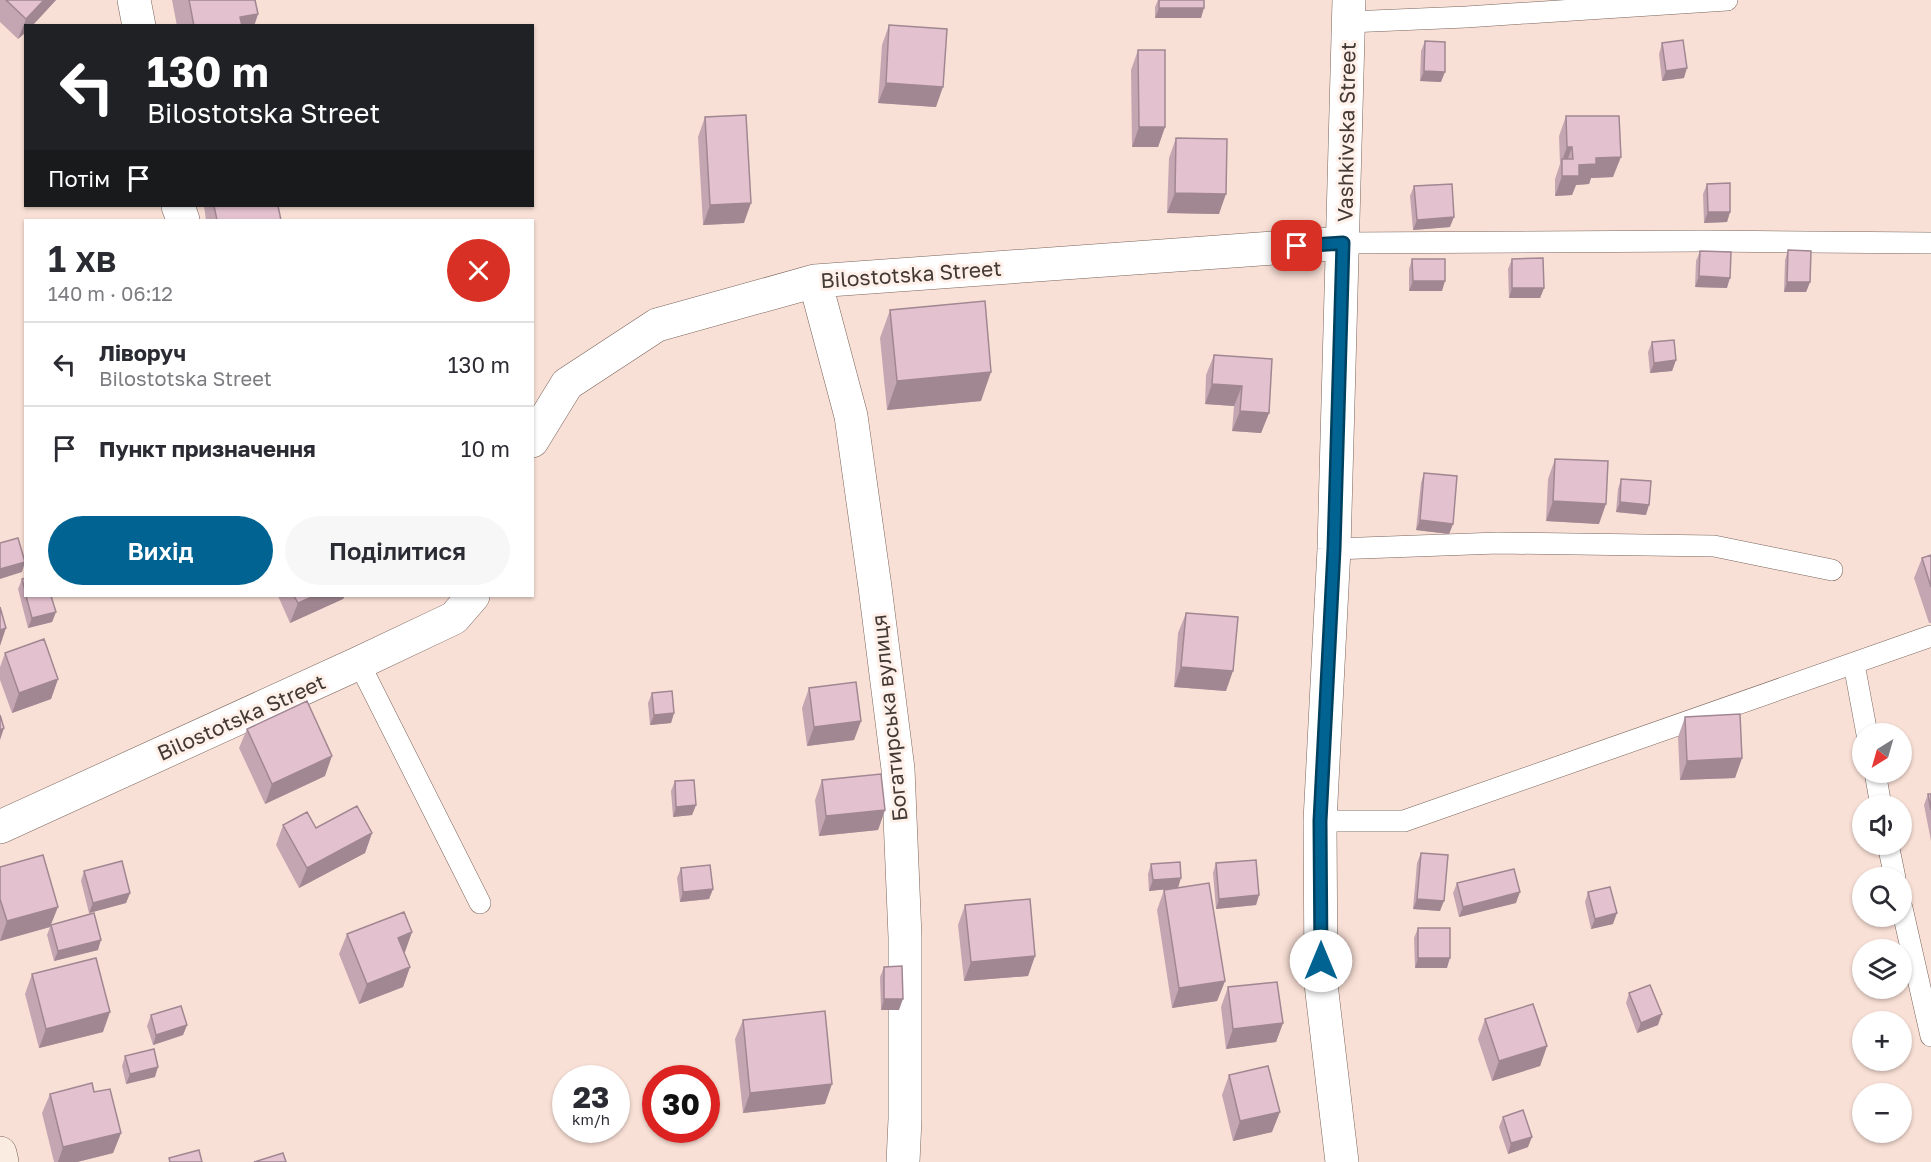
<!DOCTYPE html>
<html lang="uk">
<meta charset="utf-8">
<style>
:root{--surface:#fff;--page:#f7f7f7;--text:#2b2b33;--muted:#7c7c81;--line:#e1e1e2;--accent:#006392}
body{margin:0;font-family:"Golos Text",sans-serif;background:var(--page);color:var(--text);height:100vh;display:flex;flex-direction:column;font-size:22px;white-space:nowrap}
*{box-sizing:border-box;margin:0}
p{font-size:20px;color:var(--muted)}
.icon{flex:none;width:33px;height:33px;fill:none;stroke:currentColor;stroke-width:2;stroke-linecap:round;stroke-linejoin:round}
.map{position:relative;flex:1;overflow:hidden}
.details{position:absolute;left:24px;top:219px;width:510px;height:378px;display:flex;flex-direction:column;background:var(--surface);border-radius:0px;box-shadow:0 2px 4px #0004}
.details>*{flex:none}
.banner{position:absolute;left:24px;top:24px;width:510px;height:183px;border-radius:0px;box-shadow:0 2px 4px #0004;background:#202124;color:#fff;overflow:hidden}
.needle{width:39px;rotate:217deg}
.controls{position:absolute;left:1852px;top:723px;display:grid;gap:12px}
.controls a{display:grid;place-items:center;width:60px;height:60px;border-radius:50%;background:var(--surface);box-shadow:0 2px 4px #0004;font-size:30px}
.speed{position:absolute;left:552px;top:1065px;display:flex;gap:12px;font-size:30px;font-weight:700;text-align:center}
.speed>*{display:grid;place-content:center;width:78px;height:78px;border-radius:50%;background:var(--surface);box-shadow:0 2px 4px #0004;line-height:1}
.speed small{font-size:15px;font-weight:400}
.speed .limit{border:9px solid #d22;background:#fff;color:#111}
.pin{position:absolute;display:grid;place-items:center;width:51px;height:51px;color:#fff;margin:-26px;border-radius:12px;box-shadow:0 3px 9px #0006}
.me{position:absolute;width:66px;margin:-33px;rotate:0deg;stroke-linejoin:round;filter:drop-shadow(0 0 4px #0008)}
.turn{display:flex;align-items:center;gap:21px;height:126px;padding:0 24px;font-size:27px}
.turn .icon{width:78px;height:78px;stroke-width:2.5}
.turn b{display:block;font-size:42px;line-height:51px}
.then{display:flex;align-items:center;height:57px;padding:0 24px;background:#0003;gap:12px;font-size:22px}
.round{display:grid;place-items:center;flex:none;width:63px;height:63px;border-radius:32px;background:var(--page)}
.overview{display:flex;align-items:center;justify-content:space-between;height:102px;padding:0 24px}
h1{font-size:36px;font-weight:600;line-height:45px}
.button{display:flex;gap:12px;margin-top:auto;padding:12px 24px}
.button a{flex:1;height:69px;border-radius:36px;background:var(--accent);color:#fff;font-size:24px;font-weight:600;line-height:69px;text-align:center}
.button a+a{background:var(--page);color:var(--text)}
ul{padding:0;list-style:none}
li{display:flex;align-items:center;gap:18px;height:84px;padding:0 24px;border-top:2px solid var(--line)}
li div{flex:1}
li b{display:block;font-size:22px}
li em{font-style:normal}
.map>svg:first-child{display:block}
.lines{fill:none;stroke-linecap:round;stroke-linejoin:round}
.lane-casing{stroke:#79645b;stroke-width:22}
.street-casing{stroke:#79645b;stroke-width:34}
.secondary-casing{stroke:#79645b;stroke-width:34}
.lane{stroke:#fff;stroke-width:21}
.street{stroke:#fff;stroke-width:33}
.secondary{stroke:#fbece2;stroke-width:33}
.wall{fill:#c4a6b2}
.shaded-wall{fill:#a08791}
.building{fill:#e4c1cf;stroke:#a08791;stroke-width:1.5}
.route-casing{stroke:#00405f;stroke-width:15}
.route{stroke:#006392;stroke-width:10}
.labels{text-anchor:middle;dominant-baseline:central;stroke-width:6;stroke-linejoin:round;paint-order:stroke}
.street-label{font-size:21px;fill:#433935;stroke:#fff0e9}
</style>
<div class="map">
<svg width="1931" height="1162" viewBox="0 0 1931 1162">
<rect width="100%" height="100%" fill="#f9e0d6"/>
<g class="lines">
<!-- lane casing -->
<g class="lane-casing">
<path id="lane" d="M1349 22 1466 17 1727 0
M1343 243 1704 241 1931 243
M1334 549 1498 543 1714 546 1832 570
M359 663 480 903
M1854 664 1867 734
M1875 772 1881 806
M1320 821H1404L1931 636
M1888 844 1895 878
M1902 908 1931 1036"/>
</g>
<!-- street casing -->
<g class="street-casing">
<path id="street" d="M134 0 139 26
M178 206 183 220
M815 281 851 416 875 587 898 769 905 937V1119L903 1162
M532 441 567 384 657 325 815 281 1343 243
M0 827 359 663 454 618 473 596
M1342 1162 1321 984 1320 821 1334 549 1349 0"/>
</g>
<!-- secondary casing -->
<g class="secondary-casing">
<path id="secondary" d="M0 1153 2 1162"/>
</g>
<!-- lane -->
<use href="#lane" class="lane"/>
<!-- street -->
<use href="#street" class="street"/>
<!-- secondary -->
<use href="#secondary" class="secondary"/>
</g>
<!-- wall -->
<path class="wall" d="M0 0H56L32 26H26V32L18 39 0 22Z
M172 0H255L258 14 254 26H177Z
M1158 0H1204L1201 18H1155V7Z
M889 25 936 107 878 103 882 45Z
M1425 41 1441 82 1420 81 1421 51Z
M1662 43 1684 78 1662 81 1659 54Z
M1138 50 1165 127 1158 147H1132L1131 70Z
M1566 116 1613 177 1591 178 1589 184 1576 185 1572 195 1555 196V179L1560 164 1559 136Z
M705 117 744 223 703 225 698 137Z
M1176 138 1219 214 1167 213 1169 158Z
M1707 184 1730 212 1727 222 1704 223 1703 194Z
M1414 186 1450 227 1413 230 1410 196Z
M204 206H278L281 220H206Z
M1788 250 1810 282 1806 292H1784L1785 260Z
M1700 251 1727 288 1695 287 1696 261Z
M1412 259 1442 291H1409V269Z
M1512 259 1544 288 1540 298H1509L1508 269Z
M890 310 981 401 887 410 880 338Z
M1652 342 1676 360 1672 371 1650 373 1648 352Z
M1214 355 1269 413 1261 433 1232 431 1234 406 1205 404 1206 375Z
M1555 459 1599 524 1546 521 1548 479Z
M1424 473 1453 524 1449 534 1416 530 1421 483Z
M1621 479 1646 515 1616 512 1618 489Z
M1931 555V623H1929L1914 578 1922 558Z
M26 578V596H51L56 612 52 622 28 628 18 589 22 579Z
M278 596H345L343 599 290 623Z
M1186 613 1226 691 1174 687 1178 633Z
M5 653 58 679 51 699 12 713 0 680V667Z
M809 688 861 721 854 740 807 746 802 708Z
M652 693 674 713 671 723 650 725 648 703Z
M1685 717 1742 758 1735 778 1680 780 1678 737Z
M247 729 325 776 265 804 239 748Z
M822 780 885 810 878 830 819 836 815 800Z
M675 781 696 805 692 815 673 817 671 791Z
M1928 794H1931V841L1924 805Z
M283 825 316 828 372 833 365 853 299 888 276 845Z
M1421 853 1440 911 1413 909 1417 863Z
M1216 863 1259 895 1256 905 1216 909 1213 873Z
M1151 864 1178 888 1225 981 1217 1001 1172 1008 1157 910 1164 890 1176 888 1149 891 1148 874Z
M0 867 51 925 98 950 54 961 47 935 50 927 0 941Z
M681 868 713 889 709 899 680 902 677 878Z
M84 871 130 893 126 903 89 913 81 881Z
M1457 883 1516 903 1459 917 1453 893Z
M1588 892 1613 924 1591 929 1585 902Z
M965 905 1035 956 1028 976 964 981 958 925Z
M1418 928 1447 968H1415L1414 938Z
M412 932 404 952 410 967 403 987 359 1004 339 954 347 934Z
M884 967 899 1010H881L880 977Z
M32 974 103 1032 39 1048 25 994Z
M1228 987 1283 1023 1276 1042 1226 1049 1221 1007Z
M1629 993 1658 1025 1637 1033 1626 1003Z
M151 1015 187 1025 183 1035 153 1045 147 1026Z
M1485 1019 1547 1046 1540 1066 1492 1081 1478 1039Z
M743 1020 825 1104 743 1113 735 1039Z
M125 1056 155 1077 126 1084 122 1066Z
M1229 1075 1272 1132 1233 1141 1222 1095Z
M94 1092 121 1133 113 1153 77 1162H54L42 1113 50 1094Z
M1503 1117 1528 1147 1508 1154 1499 1127Z"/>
<!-- shaded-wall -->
<path class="shaded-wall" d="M44 0H56L32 26H26V32L18 39 26 19Z
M1159 8H1204L1201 18H1155Z
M258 14 254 26H237L240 17Z
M1687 68 1684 78 1662 81 1666 71Z
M1424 71 1445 72 1441 82 1420 81Z
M886 83 943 87 936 107 878 103Z
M1139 127H1165L1158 147H1132Z
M1567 147H1572L1565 167 1562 161Z
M1621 157 1613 177 1591 178 1589 184 1576 185 1572 195 1555 196 1562 176 1579 165 1596 158Z
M1175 193 1226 194 1219 214 1167 213Z
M751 203 744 223 703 225 710 205Z
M1708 212H1730L1727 222 1704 223Z
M1454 217 1450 227 1413 230 1417 220Z
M1699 276 1730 278 1727 288 1695 287Z
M1413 281H1445L1442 291H1409Z
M1787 282H1810L1806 292H1784Z
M1512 288H1544L1540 298H1509Z
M1676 360 1672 371 1650 373 1654 363Z
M991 372 981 401 887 410 897 381Z
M1212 384 1242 386 1234 406 1205 404Z
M1240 411 1269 413 1261 433 1232 431Z
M1553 501 1606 504 1599 524 1546 521Z
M1620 502 1649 505 1646 515 1616 512Z
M1420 520 1453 524 1449 534 1416 530Z
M25 562 22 572 0 579V569Z
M314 596H345L343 599 290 623 298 603Z
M56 612 52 622 28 628 32 618Z
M6 628 0 646V630Z
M1181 667 1233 671 1226 691 1174 687Z
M58 679 51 699 12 713 19 693Z
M674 713 671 723 650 725 654 715Z
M861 721 854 740 807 746 814 727Z
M4 728 0 740V730Z
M332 756 325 776 265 804 272 784Z
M1742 758 1735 778 1680 780 1687 761Z
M696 805 692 815 673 817 676 807Z
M885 810 878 830 819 836 826 816Z
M372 833 365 853 299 888 307 868Z
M1181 878 1178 888 1149 891 1153 880Z
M713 889 709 899 680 902 683 892Z
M1520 892 1516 903 1459 917 1463 907Z
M130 893 126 903 89 913 93 903Z
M1259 895 1256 905 1216 909 1219 899Z
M1417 899 1444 901 1440 911 1413 909Z
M58 907 50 927 0 941 7 921Z
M1617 913 1613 924 1591 929 1595 919Z
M412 932 405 952 391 958 398 938Z
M101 940 98 950 54 961 58 951Z
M1035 956 1028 976 964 981 971 962Z
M1418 958H1450L1447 968H1415Z
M410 967 403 987 359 1004 367 984Z
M1225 981 1217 1001 1172 1008 1179 988Z
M884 999H903L899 1010H881Z
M110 1012 103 1032 39 1048 46 1029Z
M1662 1014 1658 1025 1637 1033 1641 1023Z
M1283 1023 1276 1042 1226 1049 1233 1029Z
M187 1025 183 1035 153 1045 156 1035Z
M1547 1046 1540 1066 1492 1081 1499 1061Z
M158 1067 155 1077 126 1084 130 1074Z
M832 1084 825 1104 743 1113 750 1093Z
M1280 1112 1272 1132 1233 1141 1240 1121Z
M121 1133 113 1153 77 1162H58L63 1147Z
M1532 1137 1528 1147 1508 1154 1511 1143Z"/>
<!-- building -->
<path class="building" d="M6 0H44L26 19Z
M189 0H255L258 14 240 17 242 26H194Z
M1159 0H1204V8H1159Z
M889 25 947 29 943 87 886 83Z
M1683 40 1687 68 1666 71 1662 43Z
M1425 41 1445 42V72L1424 71Z
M1138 50H1165V127H1139Z
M746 115 751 203 710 205 705 117Z
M1566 116H1619L1621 157 1596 158V164L1579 165V176H1562V159H1573L1572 147H1567Z
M1176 138 1227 139 1226 194 1175 193Z
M1730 183V212H1708L1707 184Z
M1452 184 1454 217 1417 220 1414 186Z
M214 206H278L281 220H217Z
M1788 250 1811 251 1810 282H1787Z
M1700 251 1731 252 1730 278 1699 276Z
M1543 258 1544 288H1512V259Z
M1412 259H1445V281H1413Z
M985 301 991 372 897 381 890 310Z
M1674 340 1676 360 1654 363 1652 342Z
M1214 355 1272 359 1269 413 1240 411 1242 386 1212 384Z
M1555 459 1608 461 1606 504 1553 501Z
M1424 473 1457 476 1453 524 1420 520Z
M1621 479 1651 481 1649 505 1620 502Z
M18 538 25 562 0 569V543Z
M1931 555V587L1922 558Z
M26 578V594L22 579Z
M26 596H51L56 612 32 618Z
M294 596H314L298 603Z
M0 607 6 628 0 630Z
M1186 613 1238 617 1233 671 1181 667Z
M44 639 58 679 19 693 5 653Z
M856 682 861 721 814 727 809 688Z
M672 691 674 713 654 715 652 693Z
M307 701 332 756 272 784 247 729Z
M1740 714 1742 758 1687 761 1685 717Z
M0 715 4 728 0 730Z
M881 774 885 810 826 816 822 780Z
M694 780 696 805 676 807 675 781Z
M1928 794H1931V810Z
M357 806 372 833 307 868 283 825 307 812 316 828Z
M1421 853 1448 855 1444 901 1417 899Z
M43 855 58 907 7 921 0 899V867Z
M1256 860 1259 895 1219 899 1216 863Z
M122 861 130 893 93 903 84 871Z
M1180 862 1181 878 1153 880 1151 864Z
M710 865 713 889 683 892 681 868Z
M1514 869 1520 892 1463 907 1457 883Z
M1209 883 1225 981 1179 988 1164 890Z
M1610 887 1617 913 1595 919 1588 892Z
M1030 899 1035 956 971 962 965 905Z
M404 912 412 932 398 938 410 967 367 984 347 934Z
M94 913 101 940 58 951 51 925Z
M1418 928H1450V958H1418Z
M96 958 110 1012 46 1029 32 974Z
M902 966 903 999H884V967Z
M1277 982 1283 1023 1233 1029 1228 987Z
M1650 985 1662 1014 1641 1023 1629 993Z
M1533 1004 1547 1046 1499 1061 1485 1019Z
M181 1006 187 1025 156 1035 151 1015Z
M825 1011 832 1084 750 1093 743 1020Z
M154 1049 158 1067 130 1074 125 1056Z
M1268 1066 1280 1112 1240 1121 1229 1075Z
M92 1083 94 1092 110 1089 121 1133 63 1147 50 1094Z
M1523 1110 1532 1137 1511 1143 1503 1117Z
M199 1150 202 1162H170L169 1158Z
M283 1153 286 1162H254Z"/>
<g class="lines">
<!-- route casing -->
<g class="route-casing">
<path id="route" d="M1297 246 1343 243 1334 549 1320 821 1321 961"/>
</g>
<!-- route -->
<use href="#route" class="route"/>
</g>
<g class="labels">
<!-- street labels -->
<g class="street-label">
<text transform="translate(1346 132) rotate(-89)">Vashkivska Street</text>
<text transform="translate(911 274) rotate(-4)">Bilostotska Street</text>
<text transform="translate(241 717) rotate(-24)">Bilostotska Street</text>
<text transform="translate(889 718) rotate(-96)">Богатирська вулиця</text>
</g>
</g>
</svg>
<div class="controls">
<a><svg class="needle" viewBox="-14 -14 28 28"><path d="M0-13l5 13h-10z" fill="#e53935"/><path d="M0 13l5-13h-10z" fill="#7c7c81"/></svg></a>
<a><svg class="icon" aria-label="sound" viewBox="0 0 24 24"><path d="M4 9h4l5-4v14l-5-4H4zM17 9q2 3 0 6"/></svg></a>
<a><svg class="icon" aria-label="search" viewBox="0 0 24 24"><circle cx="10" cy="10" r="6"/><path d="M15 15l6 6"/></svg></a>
<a><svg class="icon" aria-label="layers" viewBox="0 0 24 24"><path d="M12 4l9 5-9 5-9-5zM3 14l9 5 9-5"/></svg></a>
<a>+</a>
<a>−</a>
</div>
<div class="speed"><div>23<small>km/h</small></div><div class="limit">30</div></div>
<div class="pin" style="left:1297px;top:246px;background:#d93025"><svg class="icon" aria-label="arrive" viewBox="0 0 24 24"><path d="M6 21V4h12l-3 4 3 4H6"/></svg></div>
<svg class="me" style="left:1321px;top:961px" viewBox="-20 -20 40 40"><circle r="19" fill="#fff"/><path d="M0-13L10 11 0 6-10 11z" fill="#006392"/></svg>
<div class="banner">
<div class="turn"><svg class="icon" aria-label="left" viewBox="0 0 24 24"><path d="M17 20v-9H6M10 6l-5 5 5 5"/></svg><div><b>130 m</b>Bilostotska Street</div></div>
<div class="then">Потім<svg class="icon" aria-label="arrive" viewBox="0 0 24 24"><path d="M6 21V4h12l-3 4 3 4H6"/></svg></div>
</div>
<section class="details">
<div class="overview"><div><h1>1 хв</h1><p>140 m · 06:12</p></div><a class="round" style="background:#d93025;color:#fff"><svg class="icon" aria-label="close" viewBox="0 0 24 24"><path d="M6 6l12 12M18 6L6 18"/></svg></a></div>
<ul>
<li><svg class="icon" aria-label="left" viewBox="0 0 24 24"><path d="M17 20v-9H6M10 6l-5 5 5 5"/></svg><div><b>Ліворуч</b><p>Bilostotska Street</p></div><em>130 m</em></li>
<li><svg class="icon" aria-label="arrive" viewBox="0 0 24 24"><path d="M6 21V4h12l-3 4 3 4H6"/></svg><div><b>Пункт призначення</b></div><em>10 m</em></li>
</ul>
<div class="button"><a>Вихід</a><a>Поділитися</a></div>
</section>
</div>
